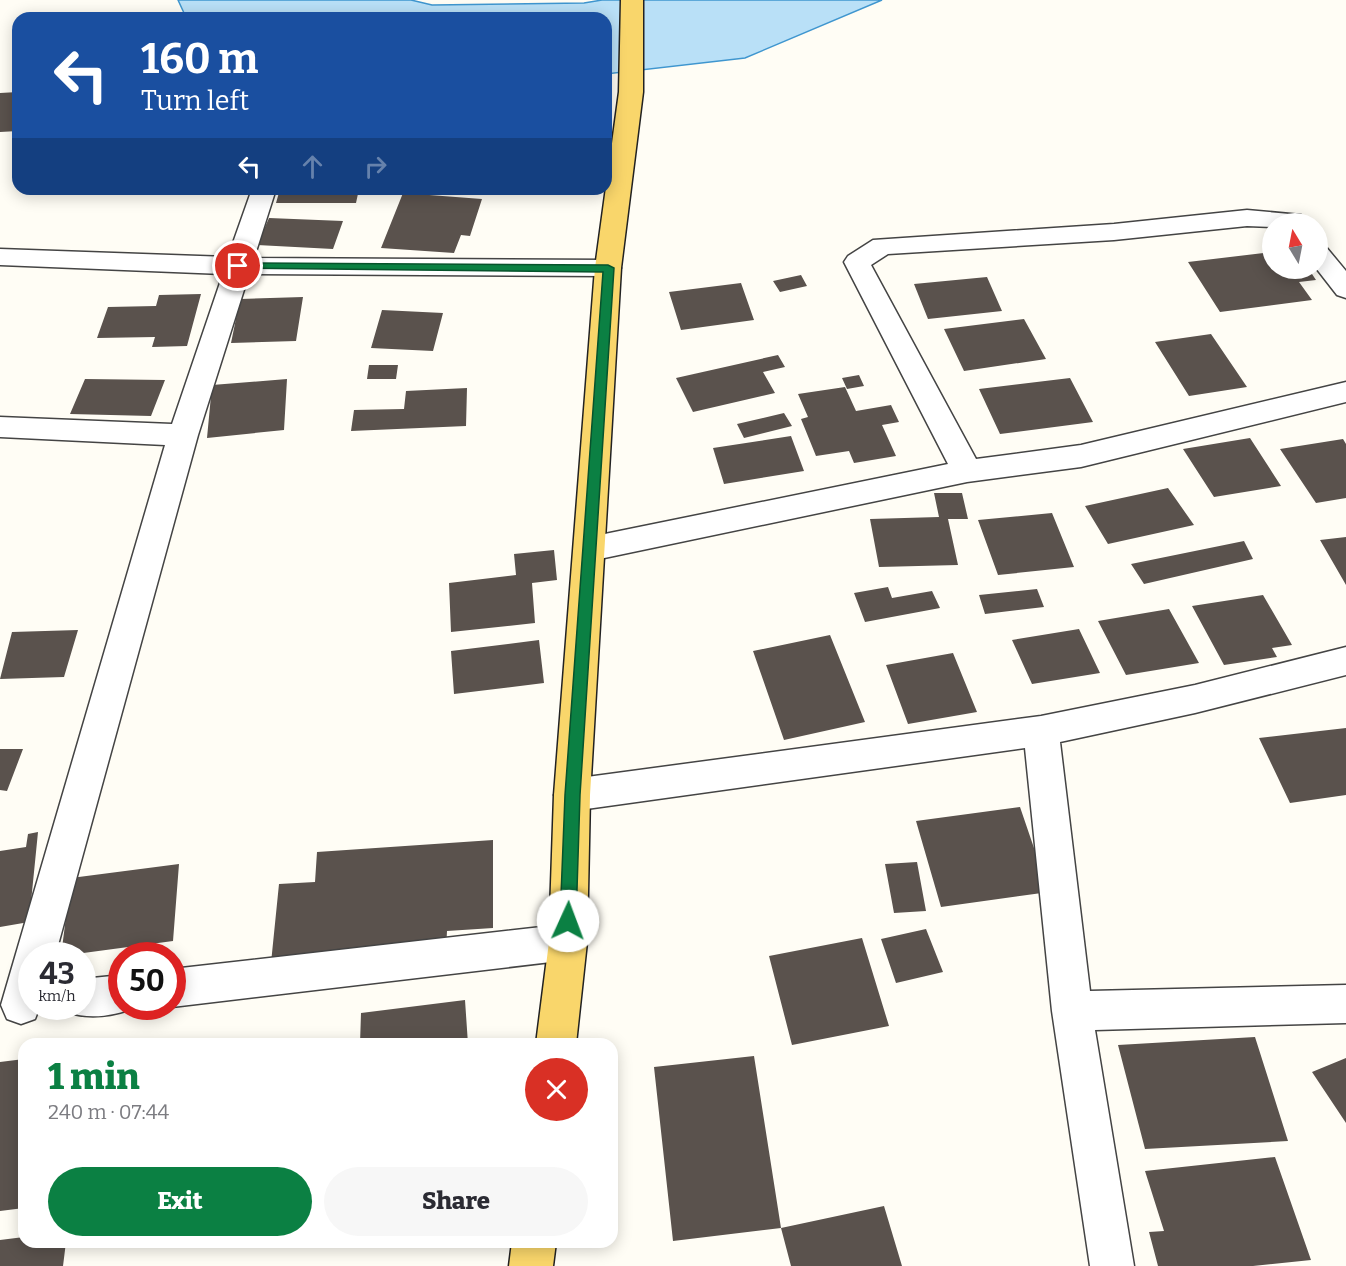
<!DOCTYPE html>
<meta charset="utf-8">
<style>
:root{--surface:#fff;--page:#f7f7f7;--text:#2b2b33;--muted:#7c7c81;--accent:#0b8043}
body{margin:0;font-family:Bitter,serif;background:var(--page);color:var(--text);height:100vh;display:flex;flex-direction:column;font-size:22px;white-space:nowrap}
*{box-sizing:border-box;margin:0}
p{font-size:20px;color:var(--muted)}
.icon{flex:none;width:33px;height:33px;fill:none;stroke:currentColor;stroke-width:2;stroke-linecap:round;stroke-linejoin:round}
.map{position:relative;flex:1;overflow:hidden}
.drawer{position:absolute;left:18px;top:1038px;width:600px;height:210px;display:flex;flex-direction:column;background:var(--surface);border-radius:18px;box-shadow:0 3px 15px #0003}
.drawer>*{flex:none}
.banner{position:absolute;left:12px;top:12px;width:600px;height:183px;border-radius:18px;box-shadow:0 3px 15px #0003;background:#1a4fa0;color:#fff;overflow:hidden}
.needle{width:39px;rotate:350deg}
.buttons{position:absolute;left:1262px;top:213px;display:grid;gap:12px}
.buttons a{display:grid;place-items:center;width:66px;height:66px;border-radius:50%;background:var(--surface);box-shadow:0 3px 15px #0003;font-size:30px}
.speed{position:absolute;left:18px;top:942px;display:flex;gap:12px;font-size:30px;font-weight:700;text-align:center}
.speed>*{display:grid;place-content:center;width:78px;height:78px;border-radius:50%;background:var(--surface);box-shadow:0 3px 15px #0003;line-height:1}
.speed small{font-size:15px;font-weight:400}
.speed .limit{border:9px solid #d22;background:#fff;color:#111}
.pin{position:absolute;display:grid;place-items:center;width:51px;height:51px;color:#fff;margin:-26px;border:3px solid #fff;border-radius:50%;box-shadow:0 2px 6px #0007}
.me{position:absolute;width:66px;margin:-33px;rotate:2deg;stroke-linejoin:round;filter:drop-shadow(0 0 4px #0008)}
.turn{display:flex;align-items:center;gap:21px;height:126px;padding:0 30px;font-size:27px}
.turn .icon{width:78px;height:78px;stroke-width:2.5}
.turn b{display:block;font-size:42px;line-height:51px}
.lanes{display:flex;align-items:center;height:57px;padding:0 30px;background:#0003;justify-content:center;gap:30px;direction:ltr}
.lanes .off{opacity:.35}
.round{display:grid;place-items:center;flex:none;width:63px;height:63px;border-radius:32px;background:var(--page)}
.headline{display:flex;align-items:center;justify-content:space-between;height:102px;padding:0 30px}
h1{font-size:36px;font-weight:800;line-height:45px;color:var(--accent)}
.primary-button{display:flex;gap:12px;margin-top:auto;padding:12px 30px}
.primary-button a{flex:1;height:69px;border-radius:36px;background:var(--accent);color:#fff;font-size:24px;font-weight:800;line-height:69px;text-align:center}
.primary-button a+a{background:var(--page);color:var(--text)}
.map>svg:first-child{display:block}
.water{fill:#b9e0f7;stroke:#3f96cf;stroke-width:1.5}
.building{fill:#5a524d}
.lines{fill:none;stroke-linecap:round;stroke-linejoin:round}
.minor-casing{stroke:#444;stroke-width:3}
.major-casing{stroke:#222;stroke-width:3}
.minor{fill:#fff;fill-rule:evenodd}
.major{fill:#f9d66b;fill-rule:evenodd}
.route{fill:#0b8043;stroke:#07532c;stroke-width:1.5}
</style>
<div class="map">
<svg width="1346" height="1266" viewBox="0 0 1346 1266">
<rect width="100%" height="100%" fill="#fffdf5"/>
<!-- water -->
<path class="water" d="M178 0H411L432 5 584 3 602 0H882L745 58 606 74V18H199L184 13Z"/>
<!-- building -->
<path class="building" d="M18 92V131L0 132V93Z
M280 189H359L356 203H276Z
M403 193 482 199 470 236 461 235 454 253 381 248Z
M269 218 343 221 333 249 257 245Z
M1272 252V268H1308L1316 280 1299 282 1312 300 1220 312 1188 262Z
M801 275 807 286 780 292 773 281Z
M987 277 1002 311 928 319 914 284Z
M741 283 754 320 681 330 669 292Z
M201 294 187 346 152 347 155 337 97 338 108 307 156 306 159 295Z
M303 297 296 341 231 343 240 299Z
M382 310 443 313 433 351 371 348Z
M1024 319 1046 359 964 371 944 329Z
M1211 334 1247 387 1189 396 1155 342Z
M778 355 785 367 763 372 775 393 693 412 676 378Z
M369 365H398L396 379H367Z
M859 375 864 386 847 389 842 378Z
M1070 378 1093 422 1000 434 979 389Z
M85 379 165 380 151 416 70 414Z
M287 379 284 430 207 438 212 385Z
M845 387 856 411 891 405 899 422 882 425 896 456 854 463 849 451 816 456 801 419 808 417 798 394Z
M467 388 466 426 351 431 354 410 404 409 406 391Z
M784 413 792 426 744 438 737 424Z
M791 436 804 471 724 484 713 448Z
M1250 438 1281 486 1214 497 1183 449Z
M1343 439 1346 444V498L1316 503 1280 449Z
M1168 488 1194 525 1108 544 1085 506Z
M934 493H962L968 519H948L958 565 879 567 870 519 939 517Z
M1052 513 1074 567 998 575 978 520Z
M1346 537V585L1320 540Z
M1244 541 1253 559 1144 584 1131 564Z
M554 550 557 580 532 583 535 623 451 632 449 583 516 575 514 554Z
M888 587 892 598 932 591 940 608 865 622 854 593Z
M1037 589 1044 607 985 614 979 595Z
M1263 595 1292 645 1272 648 1277 657 1224 665 1192 606Z
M1169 609 1199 663 1126 675 1098 621Z
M1079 629 1100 673 1032 684 1012 640Z
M78 630 64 677 0 679 12 632Z
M830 635 865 722 784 740 753 651Z
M539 640 544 683 454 694 451 651Z
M953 653 977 712 908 724 886 665Z
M1346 728V795L1290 803 1259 738Z
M0 749H23L7 791 0 790Z
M1020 807 1049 892 941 907 916 821Z
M38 832 29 922 0 927V851L26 847 28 834Z
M493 840V928L447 931 446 950 271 963 279 884 315 882 317 852Z
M917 862 926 911 894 913 885 864Z
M179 864 173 941 61 956 71 878Z
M926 929 943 972 896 983 881 939Z
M862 938 889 1026 792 1045 769 956Z
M465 1000 468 1044H360L361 1013Z
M1255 1037 1288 1141 1145 1149 1118 1045Z
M754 1056 781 1228 673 1241 654 1067Z
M1346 1058V1123L1312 1072Z
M24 1059V1208L0 1211V1062Z
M1275 1157 1311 1260 1253 1266H1158L1149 1232 1164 1231 1145 1171Z
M884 1206 902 1266H791L781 1228Z
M24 1237V1242H66L63 1266H0V1240Z"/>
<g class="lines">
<!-- minor casing -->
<g class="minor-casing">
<path id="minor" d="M252 189H276L254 258 608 260 617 262 621 268 617 274 608 276 249 274 198 435 55 956H32V1006H40L35 1019 21 1024 7 1019 1 1005 165 445 0 437V417L172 424 223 274 0 265V249L228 257Z
M1247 210 1301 215 1306 224H1272V227L1247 226 1114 240 888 254 871 265 976 459 1081 445 1346 382V402L1081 467 967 482 590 561 579 557 574 549 579 541 590 537 948 464 844 262 848 256 873 240 1114 224Z
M1317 245 1326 247 1346 271V298L1337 295 1316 268Z
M1346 647V675L1195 713 1060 742 1090 991 1346 985V1023L1095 1030 1134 1266H1090L1052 1011 1025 748 572 811 559 806 554 795 559 784 572 779 1041 716 1195 685Z
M568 924 582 929 587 942 582 955 568 960 172 1007 171 1006 172 969Z
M122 975V1006L136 1007C115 1016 89 1020 68 1012L66 1006H82V979Z"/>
</g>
<!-- major casing -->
<g class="major-casing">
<path id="major" d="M621 0H643V92L621 268 590 795 587 942 576 1044H536L549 942 554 795 595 268 619 92Z
M512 1242H556L553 1266H509Z"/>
</g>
<!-- minor -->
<use href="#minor" class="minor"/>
<!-- major -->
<use href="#major" class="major"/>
</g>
<!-- route -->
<path class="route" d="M238 263 608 265 614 268 580 795 576 921 574 926 568 928 563 926 560 921 565 795 603 272 235 268V264Z"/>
</svg>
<div class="buttons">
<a><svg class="needle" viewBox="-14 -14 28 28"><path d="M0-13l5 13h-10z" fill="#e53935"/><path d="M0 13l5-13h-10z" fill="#7c7c81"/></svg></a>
</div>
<div class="speed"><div>43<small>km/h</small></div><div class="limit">50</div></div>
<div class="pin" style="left:238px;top:266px;background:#d93025"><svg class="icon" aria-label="arrive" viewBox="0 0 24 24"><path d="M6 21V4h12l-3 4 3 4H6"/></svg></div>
<svg class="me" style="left:568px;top:921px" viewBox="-20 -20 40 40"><circle r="19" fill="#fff"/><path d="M0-13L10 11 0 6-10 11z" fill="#0b8043"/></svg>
<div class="banner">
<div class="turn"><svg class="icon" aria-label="left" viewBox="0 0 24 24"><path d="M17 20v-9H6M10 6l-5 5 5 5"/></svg><div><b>160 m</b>Turn left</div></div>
<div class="lanes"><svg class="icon" aria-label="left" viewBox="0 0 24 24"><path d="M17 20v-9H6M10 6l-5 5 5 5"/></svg><svg class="icon off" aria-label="ahead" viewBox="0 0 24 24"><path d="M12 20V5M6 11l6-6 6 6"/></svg><svg class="icon off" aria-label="right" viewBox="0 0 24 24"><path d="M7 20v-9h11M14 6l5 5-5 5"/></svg></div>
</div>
<section class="drawer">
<div class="headline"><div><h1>1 min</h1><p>240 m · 07:44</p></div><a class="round" style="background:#d93025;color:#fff"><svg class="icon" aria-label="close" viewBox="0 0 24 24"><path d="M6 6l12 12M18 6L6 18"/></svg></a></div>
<div class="primary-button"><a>Exit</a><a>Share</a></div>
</section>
</div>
